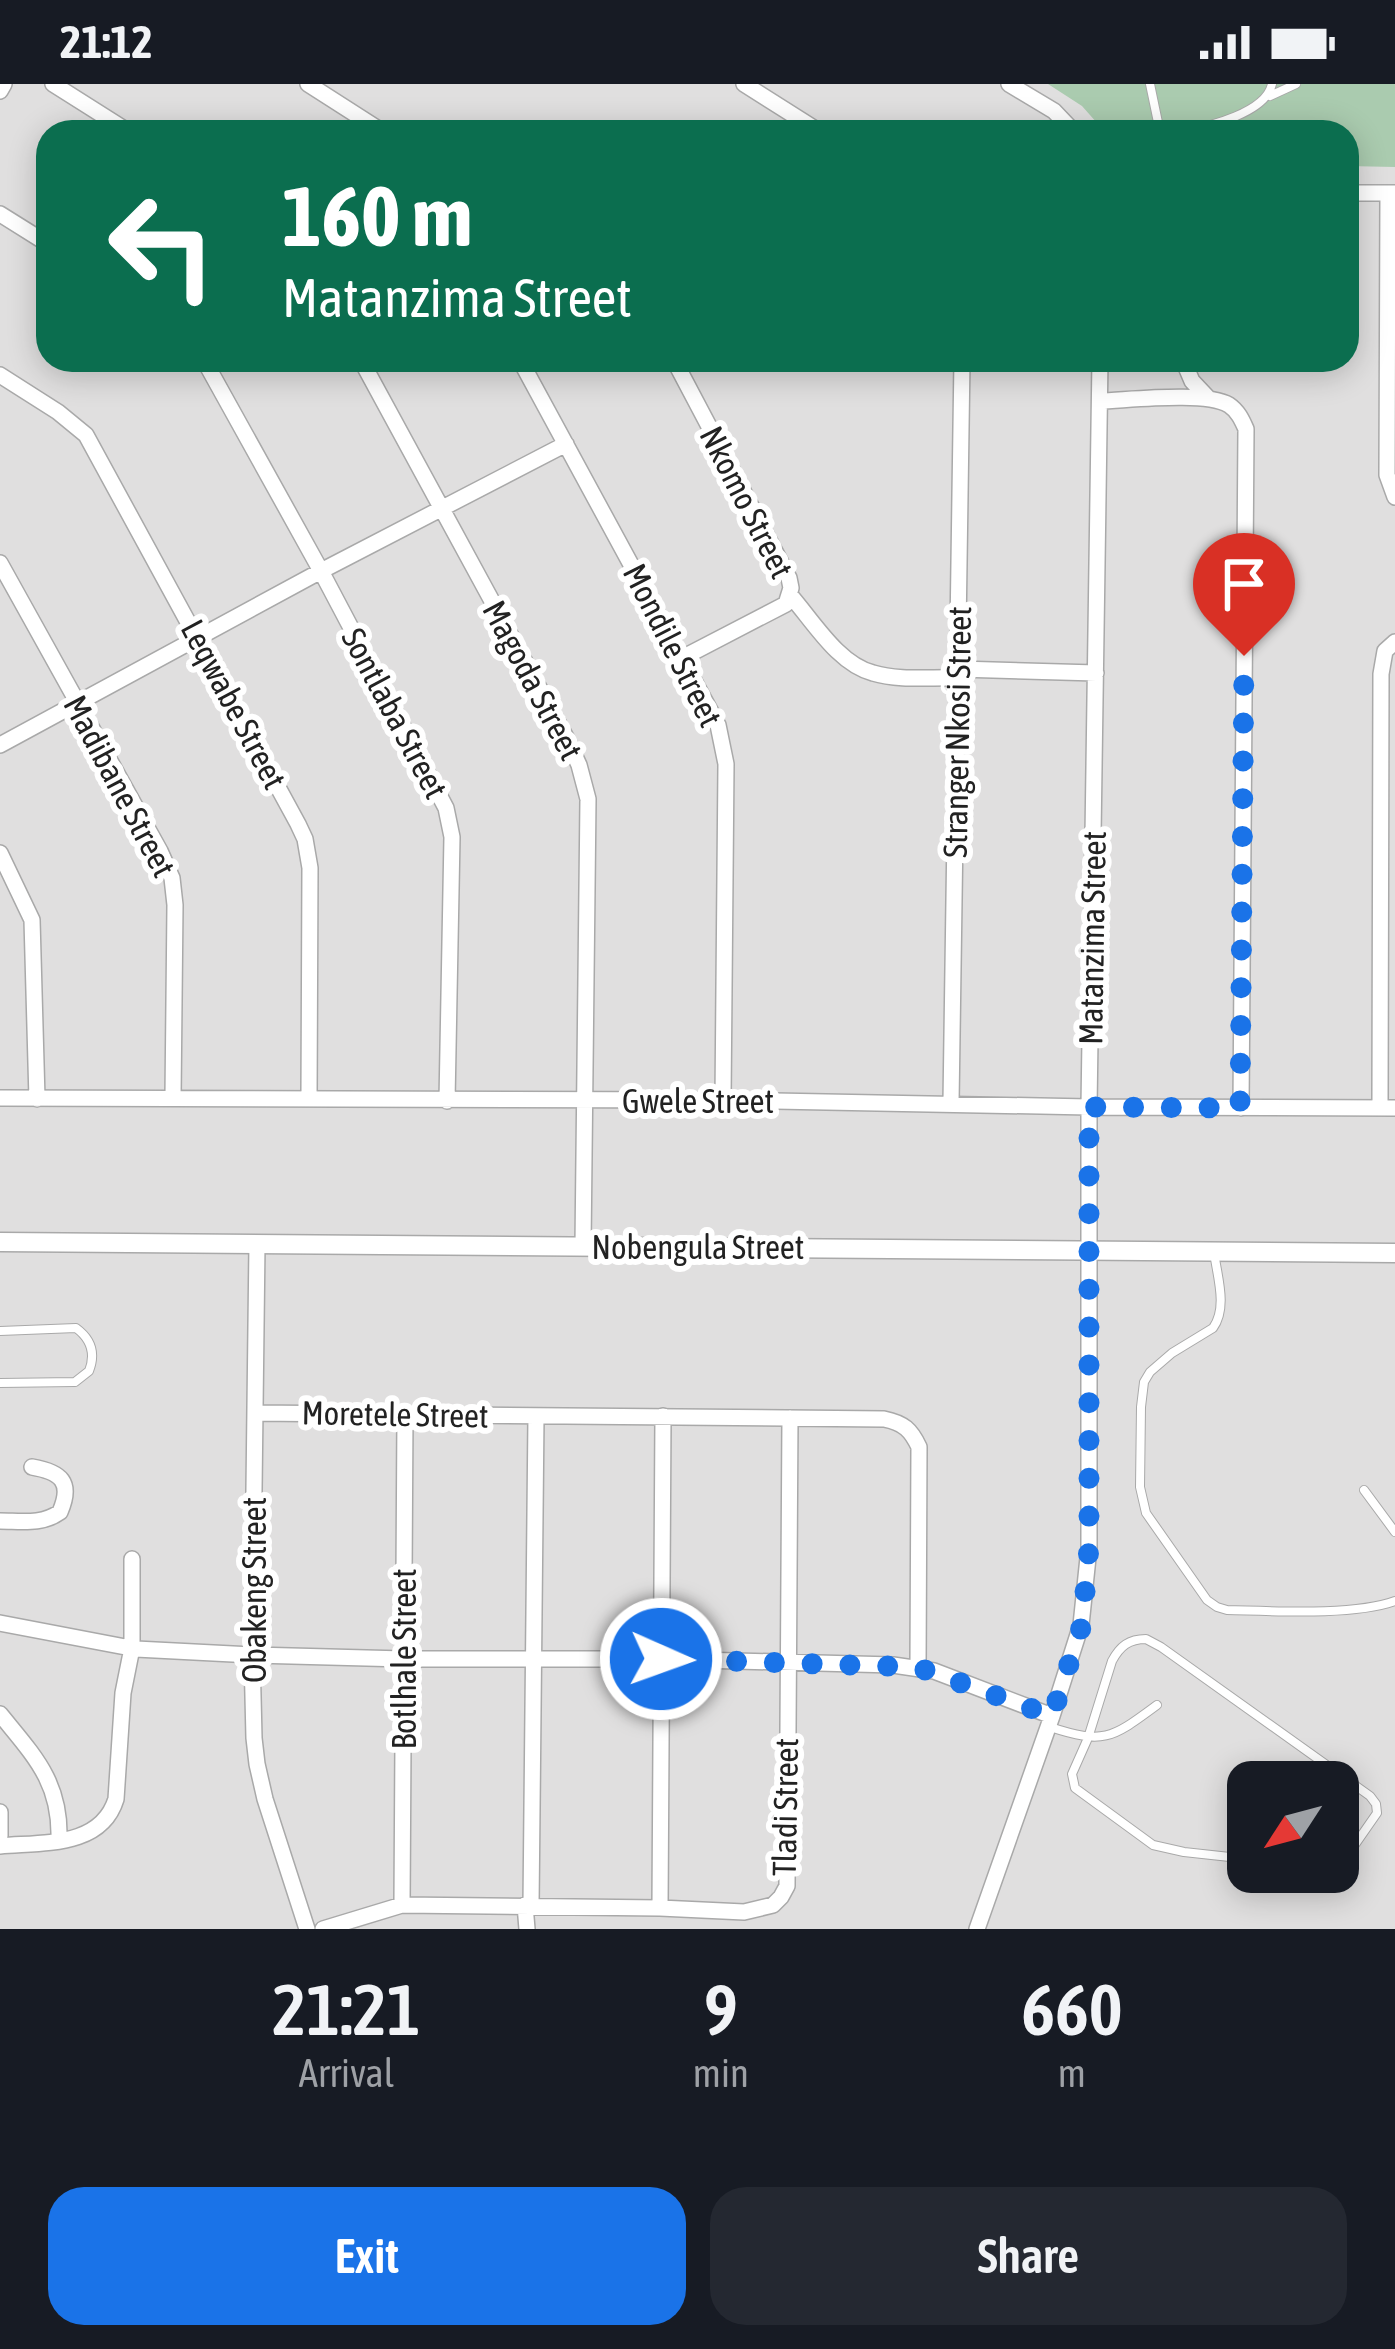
<!DOCTYPE html>
<style>
:root{--surface:#171b24;--page:#242831;--text:#f1f3f6;--muted:#9ea1a6;--accent:#1a73e8}
body{margin:0;font-family:"Asap Condensed",sans-serif;background:var(--page);color:var(--text);height:100vh;display:flex;flex-direction:column;font-size:45px;white-space:nowrap}
*{box-sizing:border-box;margin:0}
p{font-size:39px;color:var(--muted)}
.icon{flex:none;width:66px;height:66px;fill:none;stroke:currentColor;stroke-width:2;stroke-linecap:round;stroke-linejoin:round}
.map{position:relative;height:1845px;overflow:hidden}
.side{display:flex;flex-direction:column;background:var(--surface);flex:1}
.side>*{flex:none}
.guide{position:absolute;left:36px;top:36px;width:1323px;height:252px;border-radius:36px;box-shadow:0 6px 30px #0003;background:#0b6e4f;color:#fff;overflow:hidden}
.needle{width:78px;rotate:234deg}
.tools{position:absolute;left:1227px;top:1677px;display:grid;gap:24px}
.tools a{display:grid;place-items:center;width:132px;height:132px;border-radius:24px;background:var(--surface);box-shadow:0 6px 30px #0003;font-size:60px}
.pin{position:absolute;display:grid;place-items:center;width:102px;height:102px;color:#fff;margin:-123px -51px;border-radius:50% 50% 50% 0;rotate:-45deg;box-shadow:0 0 12px #0007}
.pin .icon{rotate:45deg}
.me{position:absolute;width:132px;margin:-66px;rotate:92deg;stroke-linejoin:round;filter:drop-shadow(0 0 9px #0008)}
.turn{display:flex;align-items:center;gap:42px;height:252px;padding:0 48px;font-size:54px}
.turn .icon{width:156px;height:156px;stroke-width:2.5}
.turn b{display:block;font-size:84px;line-height:102px}
.eta{display:flex;justify-content:space-evenly;align-items:center;height:204px;text-align:center}
.eta b{font-size:72px;font-weight:600;line-height:84px}
.button{display:flex;gap:24px;margin-top:auto;padding:24px 48px}
.button a{flex:1;height:138px;border-radius:36px;background:var(--accent);color:#fff;font-size:48px;font-weight:600;line-height:138px;text-align:center}
.button a+a{background:var(--page);color:var(--text)}
.status{display:flex;justify-content:space-between;align-items:center;height:84px;padding:0 60px;background:var(--surface);direction:ltr}
.status svg{height:33px;fill:currentColor}
.map>svg:first-child{display:block}
.residential{fill:#e0dfdf;fill-rule:evenodd}
.cemetery{fill:#aacbaf}
.lines{fill:none;stroke-linecap:round;stroke-linejoin:round}
.service-casing{stroke:#a9a9a9;stroke-width:10}
.minor-casing{stroke:#a9a9a9;stroke-width:18}
.tertiary-casing{stroke:#a9a9a9;stroke-width:21}
.service{stroke:#fff;stroke-width:8}
.minor{stroke:#fff;stroke-width:15}
.tertiary{stroke:#fff;stroke-width:18}
.route{stroke:#1a73e8;stroke-width:21;stroke-dasharray:0 37.8}
.labels{text-anchor:middle;dominant-baseline:central;stroke-width:12;stroke-linejoin:round;paint-order:stroke}
.street-label{font-size:33px;fill:#222;stroke:#fff}
</style>
<div class="status"><b>21:12</b><svg viewBox="0 0 49 12"><path d="M0 12V9h3v3zM5 12V6h3v6zM10 12V3h3v9zM15 12V0h3v12zM26 1h20v11H26zM47 4h2v5h-2z"/></svg></div>
<div class="map">
<svg width="1395" height="1845" viewBox="0 0 1395 1845">
<rect width="100%" height="100%" fill="#f2efe9"/>
<!-- residential -->
<path class="residential" d="M0 0H1395V1845H0ZM48 48H1347V276H48ZM1248 1698H1338V1788H1248Z"/>
<!-- cemetery -->
<path class="cemetery" d="M1048 0H1395V83L1347 82V48H1105L1082 22Z"/>
<g class="lines">
<!-- service casing -->
<g class="service-casing">
<path id="service" d="M1150 0 1160 48
M1270 12 1296 0
M1183 48C1209 42 1266 29 1272 0
M1214 1168C1217 1192 1228 1223 1213 1244L1172 1269 1150 1288 1144 1298 1141 1323 1140 1403 1146 1429 1207 1516 1217 1523 1227 1526C1272 1527 1354 1532 1395 1517
M0 1247 76 1244C91 1255 96 1269 89 1287L75 1298 0 1299
M1364 1406 1395 1448
M1050 1643C1105 1661 1112 1654 1157 1621
M1248 1775 1184 1768 1153 1761 1075 1704 1072 1690 1088 1654 1112 1577C1120 1562 1129 1555 1146 1555L1161 1563 1370 1712 1376 1720 1377 1729 1345 1775 1338 1780"/>
</g>
<!-- minor casing -->
<g class="minor-casing">
<path id="minor" d="M53 0 129 48
M308 0 383 48
M744 0 820 48
M1009 0 1054 27 1074 48
M0 7 4 0
M1347 109H1395
M1388 109 1387 391 1395 413
M0 130 48 160
M204 276 321 487 446 724 452 753 447 1017
M361 276 568 657 579 681 588 715 583 1162
M520 276 718 641 726 680 723 1016
M674 276 789 494 791 504 786 520 682 574
M1183 276 1192 297 1208 314
M0 291 58 328 86 351 298 740 305 755 310 784 309 1014
M1100 317C1130 316 1206 307 1229 321 1238 327 1242 336 1246 345L1241 1024
M0 479 160 767 172 794 175 821 173 1014
M790 511C813 537 838 580 873 589 899 597 931 593 959 594
M959 585 1096 589
M0 661 321 487 566 360
M0 769 32 836 37 1015
M0 1014 723 1016 1089 1023 1395 1024
M951 1019 962 276
M1380 1023 1381 590 1385 567 1395 558
M257 1160 252 1571 254 1654 257 1680 265 1715 307 1845
M255 1329 884 1335C904 1339 911 1346 919 1363L918 1584
M0 1437C21 1437 42 1441 60 1428 73 1398 61 1388 32 1383
M0 1539 136 1565 252 1571 404 1575H661L893 1581 934 1587 1052 1632
M0 1630C34 1672 61 1698 59 1756
M0 1728V1752
M0 1762C42 1758 101 1764 116 1715L123 1609 132 1564V1475
M402 1821 405 1330
M525 1821 527 1845
M531 1822 536 1332
M660 1824 663 1332
M323 1845 402 1821 660 1824 744 1828 773 1821 781 1813 787 1802 790 1334
M977 1845 1052 1632 1081 1541 1089 1464V1023L1100 276"/>
</g>
<!-- tertiary casing -->
<g class="tertiary-casing">
<path id="tertiary" d="M0 1158 1395 1169"/>
</g>
<!-- service -->
<use href="#service" class="service"/>
<!-- minor -->
<use href="#minor" class="minor"/>
<!-- tertiary -->
<use href="#tertiary" class="tertiary"/>
</g>
<g class="lines">
<!-- route -->
<path class="route" d="M661 1575 917 1583 1052 1632 1082 1541 1089 1464V1023L1240 1024 1244 572"/>
</g>
<g class="labels">
<!-- street labels -->
<g class="street-label">
<text transform="translate(747 418) rotate(63)">Nkomo Street</text>
<text transform="translate(673 561) rotate(63)">Mondile Street</text>
<text transform="translate(533 596) rotate(62)">Magoda Street</text>
<text transform="translate(234 620) rotate(62)">Leqwabe Street</text>
<text transform="translate(395 629) rotate(62)">Sontlaba Street</text>
<text transform="translate(957 648) rotate(-89)">Stranger Nkosi Street</text>
<text transform="translate(120 702) rotate(62)">Madibane Street</text>
<text transform="translate(1092 854) rotate(-89)">Matanzima Street</text>
<text x="698" y="1017">Gwele Street</text>
<text x="698" y="1163">Nobengula Street</text>
<text transform="translate(395 1330) rotate(1)">Moretele Street</text>
<text transform="translate(254 1506) rotate(-90)">Obakeng Street</text>
<text transform="translate(404 1575) rotate(-90)">Botlhale Street</text>
<text transform="translate(785 1723) rotate(-89)">Tladi Street</text>
</g>
</g>
</svg>
<div class="tools">
<a><svg class="needle" viewBox="-14 -14 28 28"><path d="M0-13l5 13h-10z" fill="#e53935"/><path d="M0 13l5-13h-10z" fill="#9ea1a6"/></svg></a>
</div>
<div class="pin" style="left:1244px;top:572px;background:#d93025"><svg class="icon" aria-label="arrive" viewBox="0 0 24 24"><path d="M6 21V4h12l-3 4 3 4H6"/></svg></div>
<svg class="me" style="left:661px;top:1575px" viewBox="-20 -20 40 40"><circle r="17" fill="#1a73e8" stroke="#fff" stroke-width="3"/><path d="M0-11L8 9 0 5-8 9z" fill="#fff"/></svg>
<div class="guide">
<div class="turn"><svg class="icon" aria-label="left" viewBox="0 0 24 24"><path d="M17 20v-9H6M10 6l-5 5 5 5"/></svg><div><b>160 m</b>Matanzima Street</div></div>
</div>
</div>
<section class="side">
<div class="eta">
<div><b>21:21</b><p>Arrival</p></div>
<div><b>9</b><p>min</p></div>
<div><b>660</b><p>m</p></div>
</div>
<div class="button"><a>Exit</a><a>Share</a></div>
</section>
